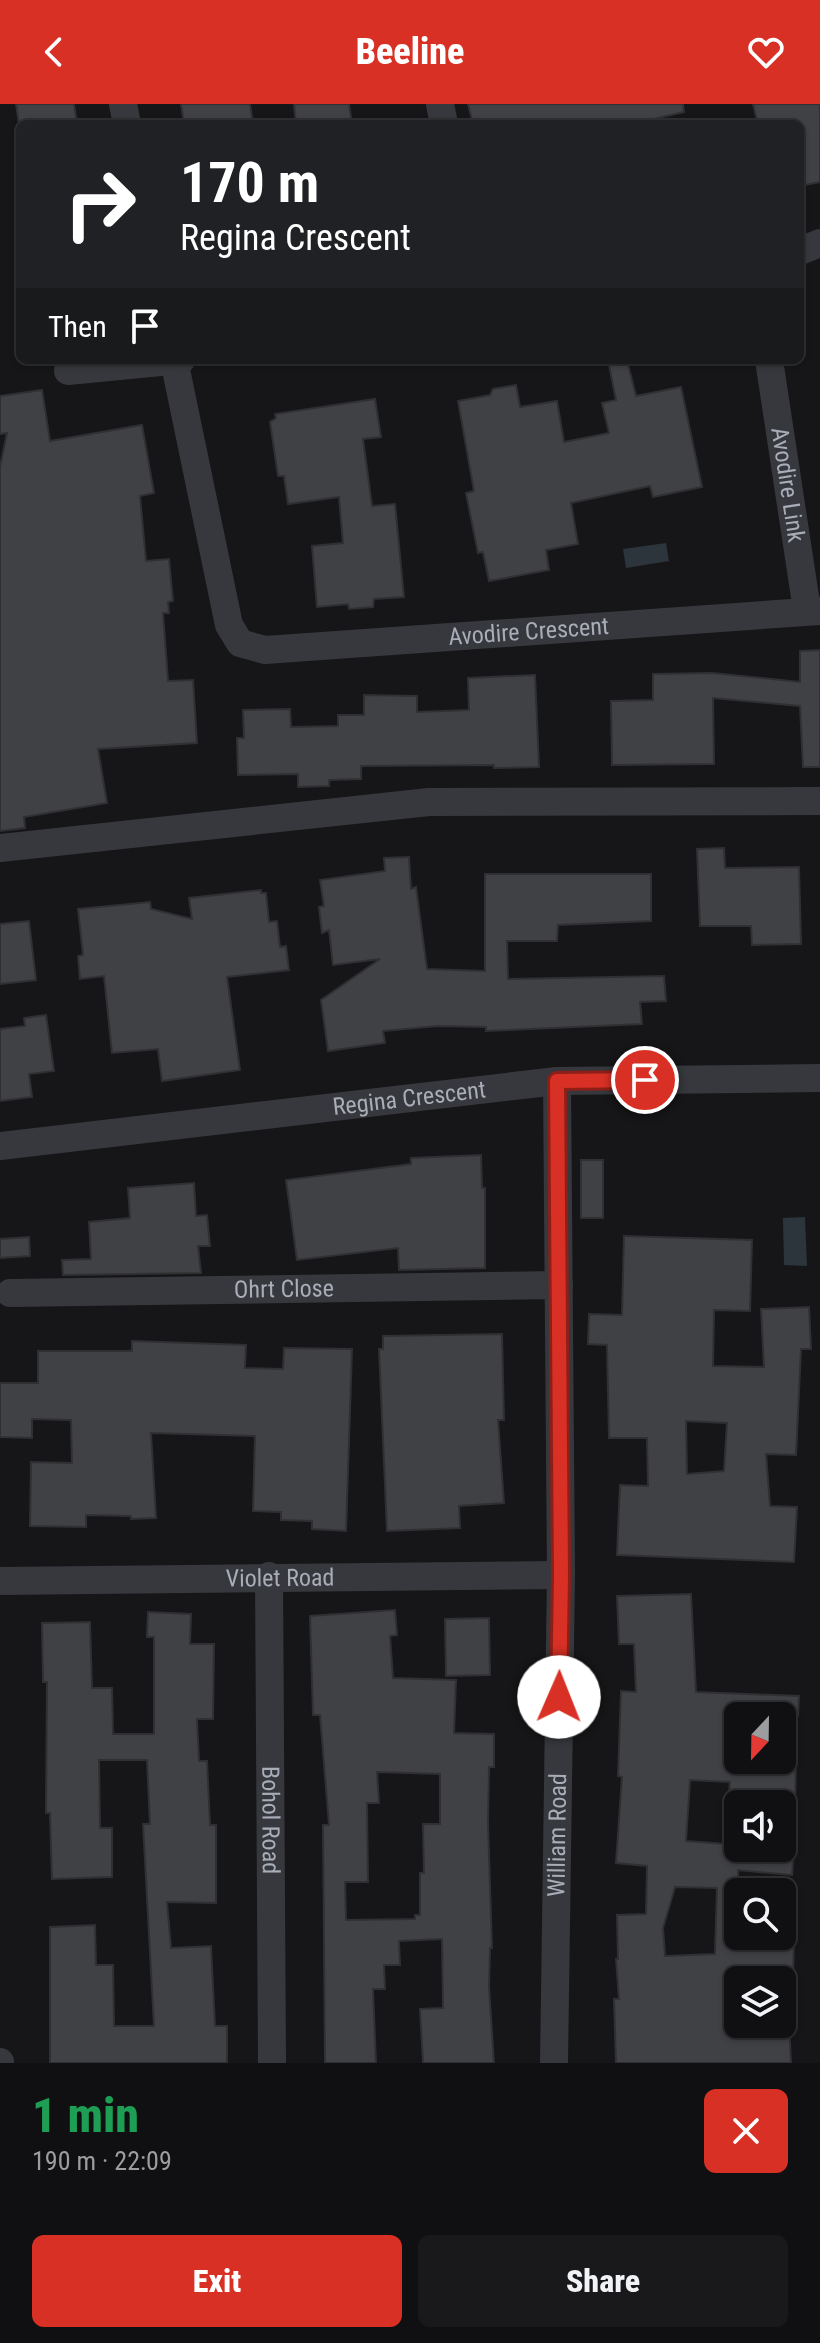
<!DOCTYPE html>
<meta charset="utf-8">
<style>
:root{--surface:#101012;--page:#19191b;--text:#f1f3f6;--muted:#9c9d9f;--line:#303032;--accent:#d93025}
body{margin:0;font-family:"Roboto Condensed",sans-serif;background:var(--page);color:var(--text);height:100vh;display:flex;flex-direction:column;font-size:30px;white-space:nowrap}
*{box-sizing:border-box;margin:0}
p{font-size:26px;color:var(--muted)}
.icon{flex:none;width:44px;height:44px;fill:none;stroke:currentColor;stroke-width:2;stroke-linecap:round;stroke-linejoin:round}
.map{position:relative;height:1959px;overflow:hidden}
.side{display:flex;flex-direction:column;background:var(--surface);flex:1}
.side>*{flex:none}
.banner{position:absolute;left:16px;top:16px;width:788px;height:244px;border-radius:12px;box-shadow:0 2px 6px #0004,0 0 0 2px var(--line);background:#202124;color:#fff;overflow:hidden}
.needle{width:52px;rotate:202deg}
.buttons{position:absolute;left:724px;top:1598px;display:grid;gap:16px}
.buttons a{display:grid;place-items:center;width:72px;height:72px;border-radius:12px;background:var(--surface);box-shadow:0 2px 6px #0004,0 0 0 2px var(--line);font-size:40px}
.pin{position:absolute;display:grid;place-items:center;width:68px;height:68px;color:#fff;margin:-34px;border:4px solid #fff;border-radius:50%;box-shadow:0 2px 8px #0007}
.me{position:absolute;width:88px;margin:-44px;rotate:1deg;stroke-linejoin:round;filter:drop-shadow(0 0 6px #0008)}
.turn{display:flex;align-items:center;gap:28px;height:168px;padding:0 32px;font-size:36px}
.turn .icon{width:104px;height:104px;stroke-width:2.5}
.turn b{display:block;font-size:56px;line-height:68px}
.then{display:flex;align-items:center;height:76px;padding:0 32px;background:#0003;gap:16px;font-size:30px}
.round{display:grid;place-items:center;flex:none;width:84px;height:84px;border-radius:12px;background:var(--page)}
.summary{display:flex;align-items:center;justify-content:space-between;height:136px;padding:0 32px}
h1{font-size:48px;font-weight:800;line-height:60px;color:#1e9e55}
.primary-button{display:flex;gap:16px;margin-top:auto;padding:16px 32px}
.primary-button a{flex:1;height:92px;border-radius:12px;background:var(--accent);color:#fff;font-size:32px;font-weight:800;line-height:92px;text-align:center}
.primary-button a+a{background:var(--page);color:var(--text)}
header{display:flex;justify-content:space-between;align-items:center;height:104px;padding:0 32px;background:var(--accent);color:#fff;font-size:36px;font-weight:800}
.map>svg:first-child{display:block}
.water{fill:#2c353c}
.building{fill:#404145;stroke:#303034;stroke-width:2;fill-rule:evenodd}
.lines{fill:none;stroke-linecap:round;stroke-linejoin:round}
.street{stroke:#37383d;stroke-width:28}
.route-casing{stroke:#8d1f18;stroke-width:20}
.route{stroke:#d93025;stroke-width:14}
.labels{text-anchor:middle;dominant-baseline:central;stroke-width:6;stroke-linejoin:round;paint-order:stroke}
.street-label{font-size:24px;fill:#a8adb8;stroke:#111113}
</style>
<header><svg class="icon" aria-label="back" viewBox="0 0 24 24"><path d="M15 5l-7 7 7 7"/></svg>Beeline<svg class="icon" aria-label="heart" viewBox="0 0 24 24"><path d="M12 20l-8-8c-3-5 5-10 8-4 3-6 11-1 8 4z"/></svg></header>
<div class="map">
<svg width="820" height="1959" viewBox="0 0 820 1959">
<rect width="100%" height="100%" fill="#161618"/>
<!-- water -->
<path class="water" d="M666 439 669 457 626 464 623 445Z
M805 1113 807 1162 784 1161 783 1114Z"/>
<!-- building -->
<path class="building" d="M16 0H74L77 20H19Z
M181 0H250L253 20H184Z
M294 0H349L352 20H296Z
M468 0H683L684 8 632 20H473Z
M753 0H820V78L800 82V20H758Z
M608 256H627L636 292 681 283 702 383 653 393 650 382 571 399 578 440 546 446 549 466 489 477 483 448 478 449 466 389 474 387 458 297 490 291 493 285 516 281 520 303 557 297 564 338 609 329 602 299 616 296Z
M42 286 50 337 142 321 154 389 140 392 146 457 169 455 173 497 168 498 169 509H163L168 577 193 576 197 639 98 645 107 699 24 713 25 724 0 727V363L7 329 0 330V292Z
M375 295 381 333 363 335 372 402 395 400 404 493 374 495 373 503 349 505 348 500 317 503 312 442 343 439 339 393 288 400 284 372H278L270 318 276 314 275 310Z
M820 546V663H803L800 602 713 594 714 660 612 661 611 597 653 596V570L712 569 800 578V547Z
M535 571 539 663 494 664V661L361 662V675L329 676V682L298 683V670L238 671 237 634H244L243 606 290 605 291 623 338 622V611H364V591L417 592V608L469 606 468 574Z
M724 744 725 764 799 763 801 840 752 841 751 822H700L697 745Z
M409 753 411 785 416 783 427 865 485 867V770H651V817L558 821 557 837H507L508 875 664 872 666 897 640 898 642 920 486 927V923L438 922 383 927 385 939 328 947 321 896 380 855 333 861 329 826 322 829 319 803 324 802 320 776 385 767 384 754Z
M261 786V789H266L269 818 277 817 280 843 286 842 289 866 227 873 240 966 162 977 158 945 112 949 104 872 80 875 78 852 83 851 78 805 150 798 151 805 192 815 189 794Z
M29 817 36 876 0 880V820Z
M46 911 54 967 29 970 32 993 0 997V925L25 922 24 914Z
M481 1051 482 1084H485V1164L399 1166 398 1144 297 1156 286 1076 411 1060V1054Z
M581 1056H603V1114H581Z
M194 1079 196 1112 207 1111 210 1142H198L201 1169 63 1171 62 1156 91 1155 89 1118 130 1114 128 1084Z
M624 1132 752 1136 750 1207 714 1206 713 1262 764 1263 761 1205 809 1203 811 1245H801L796 1351 766 1350 770 1402 797 1403 794 1458 617 1451 620 1381 648 1382 647 1334H609L607 1241 588 1240 589 1210 622 1211ZM686 1317 727 1319 724 1367 687 1370Z
M29 1133 30 1152 0 1154V1135Z
M502 1230 504 1316H498L504 1399 459 1402 460 1424 387 1427 379 1245H383V1232Z
M132 1237 246 1241 245 1264 283 1265 284 1244 352 1245 346 1427 312 1425V1417L281 1416V1408L253 1407 255 1332 151 1329 156 1414 131 1415V1412L86 1411V1423L30 1422 31 1358 72 1359 71 1316 32 1315V1334L0 1333V1279H38V1247H132Z
M691 1490 696 1588 799 1592 798 1612H738V1656H796L795 1700H728L730 1678 690 1676 686 1737 738 1741V1744H794L792 1771 738 1766V1832H794L793 1876H738V1920H789L791 1959H616L614 1895H619L616 1855H618L617 1811 646 1810 647 1762 616 1759 622 1673 618 1672 621 1587 636 1588 634 1540H619L617 1492ZM675 1783 717 1784 715 1850 665 1852 663 1824Z
M395 1506 397 1531 390 1532 393 1574 456 1576 454 1629 494 1630V1663H489L488 1720 492 1844H490L489 1883 494 1959H423L420 1905 443 1904 442 1835 399 1837 400 1861H384L385 1885H373L376 1959H325L323 1721H329L320 1611H313L310 1512ZM377 1668 440 1670V1720H423L424 1769H420V1811H415V1815L346 1816 345 1778H368L367 1699H379Z
M148 1508 191 1510 190 1540H214L213 1615H197L199 1657H207L210 1721H216V1799L167 1798 171 1844 211 1842 215 1922H227V1959H50V1823L95 1821 96 1861H113L114 1922H154L143 1720H150L147 1656H99L100 1724H112V1773L52 1775 50 1709H46L47 1578H43L42 1519 90 1518 92 1584H112L113 1630H154V1533H147Z
M489 1514 490 1571 446 1572 445 1515Z"/>
<g class="lines">
<!-- street -->
<g class="street">
<path d="M123 0 127 20"/>
<path d="M440 0 444 20"/>
<path d="M800 147 820 139"/>
<path id="s1" d="M174 256 229 521 240 539 265 546 820 507"/>
<path id="s2" d="M769 256 807 506"/>
<path d="M68 267 181 256"/>
<path d="M0 744 429 698 820 697"/>
<path id="s3" d="M0 1042 557 977 820 974"/>
<path id="s4" d="M10 1189 559 1181"/>
<path id="s5" d="M269 1472 272 1959"/>
<path id="s6" d="M0 1477 561 1471"/>
<path d="M0 1958V1959"/>
<path id="s7" d="M554 1959 561 1471 557 977"/>
</g>
</g>
<g class="lines">
<!-- route casing -->
<g class="route-casing">
<path id="route" d="M559 1593 561 1471 557 977 645 976"/>
</g>
<!-- route -->
<use href="#route" class="route"/>
</g>
<g class="labels">
<!-- street labels -->
<g class="street-label">
<text stroke="none"><textPath href="#s2" startOffset="126">Avodire Link</textPath></text>
<text stroke="none"><textPath href="#s1" startOffset="582">Avodire Crescent</textPath></text>
<text stroke="none"><textPath href="#s3" startOffset="412">Regina Crescent</textPath></text>
<text stroke="none"><textPath href="#s4" startOffset="274">Ohrt Close</textPath></text>
<text stroke="none"><textPath href="#s6" startOffset="280">Violet Road</textPath></text>
<text stroke="none"><textPath href="#s5" startOffset="244">Bohol Road</textPath></text>
<text stroke="none"><textPath href="#s7" startOffset="228">William Road</textPath></text>
</g>
</g>
</svg>
<div class="buttons">
<a><svg class="needle" viewBox="-14 -14 28 28"><path d="M0-13l5 13h-10z" fill="#e53935"/><path d="M0 13l5-13h-10z" fill="#9c9d9f"/></svg></a>
<a><svg class="icon" aria-label="sound" viewBox="0 0 24 24"><path d="M4 9h4l5-4v14l-5-4H4zM17 9q2 3 0 6"/></svg></a>
<a><svg class="icon" aria-label="search" viewBox="0 0 24 24"><circle cx="10" cy="10" r="6"/><path d="M15 15l6 6"/></svg></a>
<a><svg class="icon" aria-label="layers" viewBox="0 0 24 24"><path d="M12 4l9 5-9 5-9-5zM3 14l9 5 9-5"/></svg></a>
</div>
<div class="pin" style="left:645px;top:976px;background:#d93025"><svg class="icon" aria-label="arrive" viewBox="0 0 24 24"><path d="M6 21V4h12l-3 4 3 4H6"/></svg></div>
<svg class="me" style="left:559px;top:1593px" viewBox="-20 -20 40 40"><circle r="19" fill="#fff"/><path d="M0-13L10 11 0 6-10 11z" fill="#d93025"/></svg>
<div class="banner">
<div class="turn"><svg class="icon" aria-label="right" viewBox="0 0 24 24"><path d="M7 20v-9h11M14 6l5 5-5 5"/></svg><div><b>170 m</b>Regina Crescent</div></div>
<div class="then">Then<svg class="icon" aria-label="arrive" viewBox="0 0 24 24"><path d="M6 21V4h12l-3 4 3 4H6"/></svg></div>
</div>
</div>
<section class="side">
<div class="summary"><div><h1>1 min</h1><p>190 m · 22:09</p></div><a class="round" style="background:#d93025;color:#fff"><svg class="icon" aria-label="close" viewBox="0 0 24 24"><path d="M6 6l12 12M18 6L6 18"/></svg></a></div>
<div class="primary-button"><a>Exit</a><a>Share</a></div>
</section>
